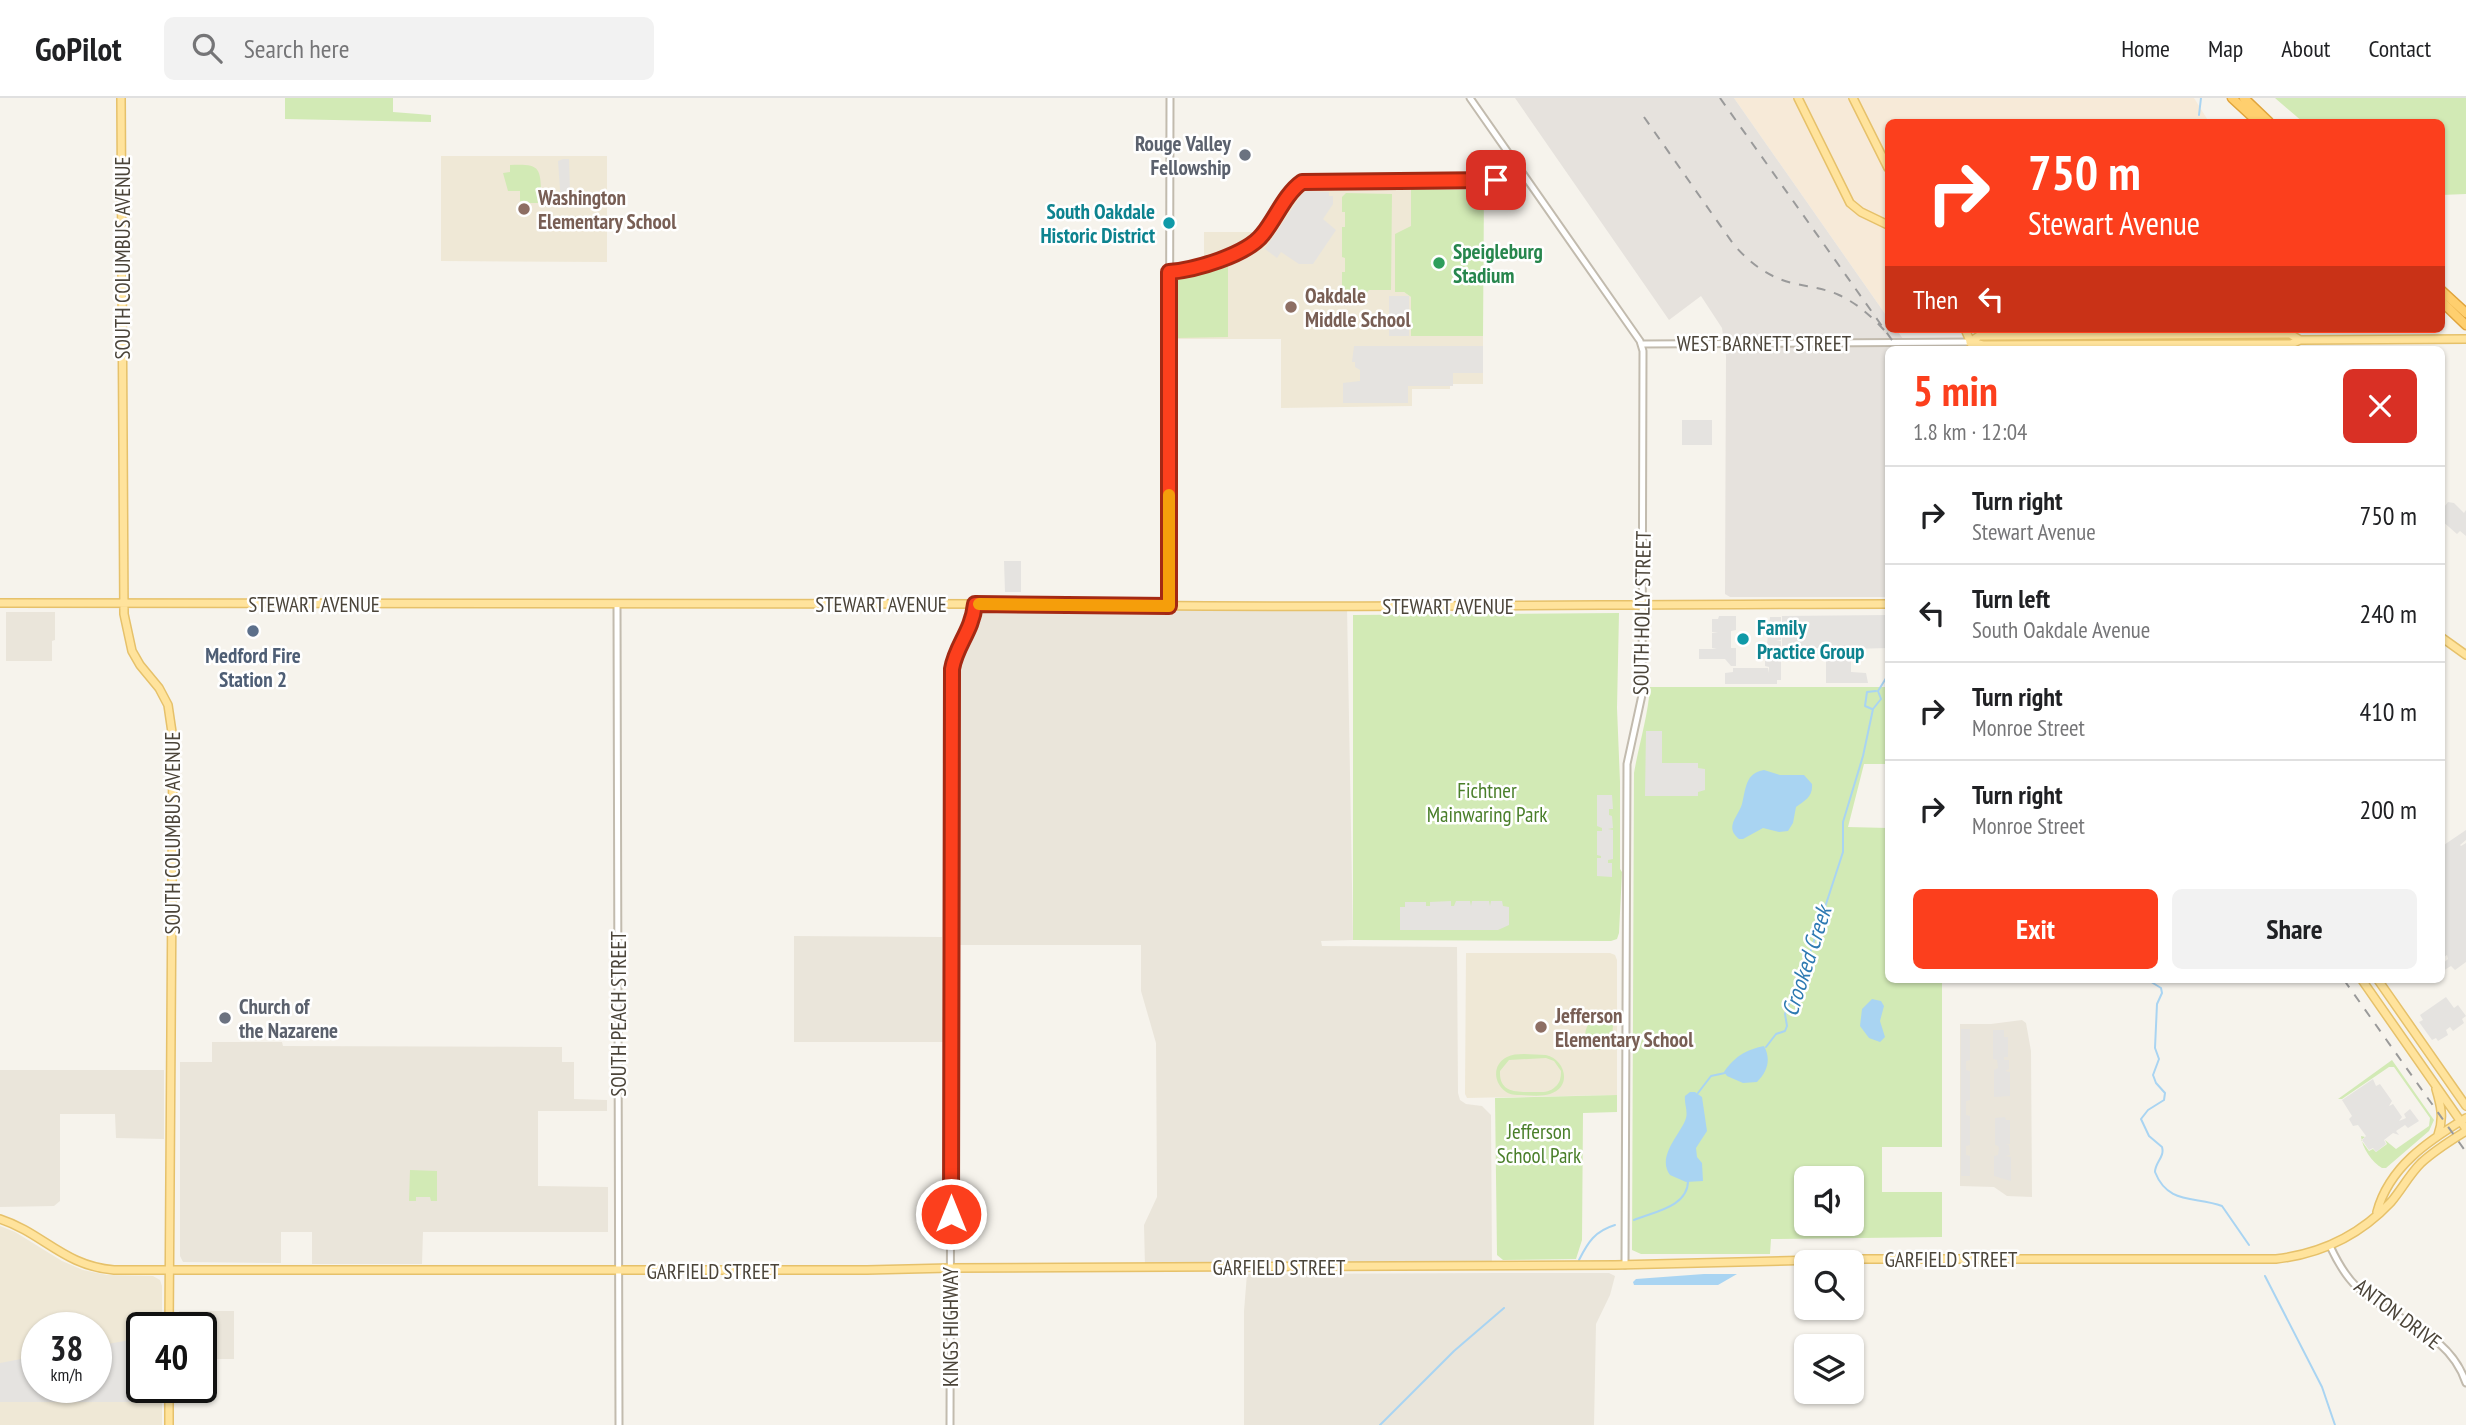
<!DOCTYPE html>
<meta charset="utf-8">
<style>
:root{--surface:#fff;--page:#f2f2f2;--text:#202124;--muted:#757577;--line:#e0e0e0;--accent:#fc3f1d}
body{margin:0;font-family:"PT Sans Narrow",sans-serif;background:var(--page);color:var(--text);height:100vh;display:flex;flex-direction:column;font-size:26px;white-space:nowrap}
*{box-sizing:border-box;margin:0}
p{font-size:23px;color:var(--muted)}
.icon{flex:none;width:38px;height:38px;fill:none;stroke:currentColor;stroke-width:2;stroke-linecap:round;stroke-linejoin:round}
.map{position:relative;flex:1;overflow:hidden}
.drawer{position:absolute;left:1885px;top:248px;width:560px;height:637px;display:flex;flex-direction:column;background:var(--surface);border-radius:10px;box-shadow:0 2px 5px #0004}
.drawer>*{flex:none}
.hud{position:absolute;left:1885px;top:21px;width:560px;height:214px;border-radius:10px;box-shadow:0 2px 5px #0004;background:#fc3f1d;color:#fff;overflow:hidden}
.fabs{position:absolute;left:1794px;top:1068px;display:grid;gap:14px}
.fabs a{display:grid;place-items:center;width:70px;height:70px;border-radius:10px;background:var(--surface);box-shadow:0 2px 5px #0004;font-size:35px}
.speed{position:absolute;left:21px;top:1214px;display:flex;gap:14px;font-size:35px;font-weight:700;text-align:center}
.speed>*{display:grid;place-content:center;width:91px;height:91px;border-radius:50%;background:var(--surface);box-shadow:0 2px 5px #0004;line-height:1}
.speed small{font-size:18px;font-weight:400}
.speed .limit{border:4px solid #111;border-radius:10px;background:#fff;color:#111}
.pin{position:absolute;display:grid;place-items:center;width:60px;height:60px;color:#fff;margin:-30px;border-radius:14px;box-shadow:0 4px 10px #0006}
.me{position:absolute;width:77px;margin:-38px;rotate:0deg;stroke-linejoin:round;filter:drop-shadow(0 0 5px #0008)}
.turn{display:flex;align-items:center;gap:24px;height:147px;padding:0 28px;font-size:32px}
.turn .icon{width:91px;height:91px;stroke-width:2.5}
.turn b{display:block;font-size:49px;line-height:60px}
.then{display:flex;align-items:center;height:66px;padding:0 28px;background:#0003;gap:14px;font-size:26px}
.round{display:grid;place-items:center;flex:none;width:74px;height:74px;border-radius:10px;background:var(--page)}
.headline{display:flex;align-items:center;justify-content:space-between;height:119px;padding:0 28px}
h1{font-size:42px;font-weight:700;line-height:52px;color:var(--accent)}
.cta{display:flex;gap:14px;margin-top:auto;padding:14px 28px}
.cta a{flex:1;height:80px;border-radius:10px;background:var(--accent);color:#fff;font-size:28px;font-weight:700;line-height:80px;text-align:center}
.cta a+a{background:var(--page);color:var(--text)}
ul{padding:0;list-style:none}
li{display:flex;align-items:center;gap:21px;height:98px;padding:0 28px;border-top:2px solid var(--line)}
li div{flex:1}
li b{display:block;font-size:26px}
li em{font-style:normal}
header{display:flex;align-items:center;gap:42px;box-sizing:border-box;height:98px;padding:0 35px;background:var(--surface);border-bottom:2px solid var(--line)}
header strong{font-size:33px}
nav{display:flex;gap:38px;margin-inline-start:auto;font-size:24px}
.search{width:490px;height:63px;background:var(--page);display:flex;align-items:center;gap:18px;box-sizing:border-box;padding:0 24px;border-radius:10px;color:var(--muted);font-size:26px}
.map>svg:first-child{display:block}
.residential{fill:#eae5da}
.commercial{fill:#f7ead8}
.industrial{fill:#e6e2dd}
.education{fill:#efe8d6;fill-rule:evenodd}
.green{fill:#d2eab5;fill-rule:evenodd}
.parking{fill:#e5e3e0}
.water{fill:#a9d4f2}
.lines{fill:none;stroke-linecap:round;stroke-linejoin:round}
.stream{stroke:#a9d4f2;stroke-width:2}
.minor-casing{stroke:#c2bbae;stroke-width:9}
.major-casing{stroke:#e6c16a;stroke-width:10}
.highway-casing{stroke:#e0a43c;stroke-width:11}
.minor{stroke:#fff;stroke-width:5}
.major{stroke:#ffe39c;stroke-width:7}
.highway{stroke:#ffcf6e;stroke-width:8}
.rail{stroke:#9a9a9a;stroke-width:2;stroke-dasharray:9 9;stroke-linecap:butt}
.route-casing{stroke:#a42913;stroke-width:18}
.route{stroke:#fc3f1d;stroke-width:12}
.slow{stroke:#f59e0b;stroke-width:12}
.worship-dot{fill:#6b7280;stroke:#fff;stroke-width:2.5}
.education-dot{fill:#8d6e63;stroke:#fff;stroke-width:2.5}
.culture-dot{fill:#0f9aa8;stroke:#fff;stroke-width:2.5}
.leisure-dot{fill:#2e9e5b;stroke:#fff;stroke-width:2.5}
.service-dot{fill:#5c6f8a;stroke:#fff;stroke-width:2.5}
.labels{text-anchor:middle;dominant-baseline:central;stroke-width:5;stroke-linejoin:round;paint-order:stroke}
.worship-label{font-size:21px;font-weight:bold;fill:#5b616d;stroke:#fff;text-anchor:end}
.education-label{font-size:21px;font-weight:bold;fill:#785e54;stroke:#fff;text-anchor:start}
.culture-label{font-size:21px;font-weight:bold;fill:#0d838f;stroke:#fff;text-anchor:end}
.leisure-label{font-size:21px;font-weight:bold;fill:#27864d;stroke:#fff;text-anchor:start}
.street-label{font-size:21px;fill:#4b4439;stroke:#fff}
.service-label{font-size:21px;font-weight:bold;fill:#4e5e75;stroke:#fff}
.park-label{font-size:21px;fill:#4a7f2a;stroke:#fff}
.water-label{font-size:23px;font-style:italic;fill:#2e7ab2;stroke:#fff}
</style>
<header>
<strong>GoPilot</strong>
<div class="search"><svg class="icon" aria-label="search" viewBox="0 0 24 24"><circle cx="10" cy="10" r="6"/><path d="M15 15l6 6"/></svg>Search here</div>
<nav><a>Home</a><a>Map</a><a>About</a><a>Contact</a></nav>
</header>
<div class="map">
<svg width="2466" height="1327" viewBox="0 0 2466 1327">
<rect width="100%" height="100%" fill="#f6f3ec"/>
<!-- residential -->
<path class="residential" d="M975 506 1347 509 1353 842 1321 843 1322 848 1457 849 1458 995 1460 1002 1466 1006 1482 1008 1491 1017 1492 1168 1145 1169 1144 1127 1157 1099V1091L1156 945 1141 893V847H951L955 560 972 527Z
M6 514H55V542L52 543V563H6Z
M794 838 942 839 943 944H794Z
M2022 922 2026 925 2031 953 2032 1099 2007 1098 1994 1089 1960 1088V926H1991Z
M212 944H282L283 948 562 949V964H574V1001L607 1002V1013H538V1088L608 1089V1134H423L422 1166H312V1134H281V1165L183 1164 180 1158V964H212Z
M0 972H164V1041L116 1040 115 1016H60V1103L54 1108 0 1109Z
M1498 1175H1609L1615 1178 1610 1197 1596 1226 1594 1327H1244V1213L1247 1176Z
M179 1213H234V1261H201V1230H179Z"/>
<!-- commercial -->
<path class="commercial" d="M1734 0H2194L2209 24H1888V220Z"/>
<!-- industrial -->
<path class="industrial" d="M1515 0H1734L1888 220V231H1896L1911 252H1888V499H1730L1725 496 1726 258 1722 230 1701 198 1669 222Z"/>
<!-- education -->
<path class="education" d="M441 58H607V164L441 163Z
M1411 91V129L1396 194H1404L1411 199V238H1483V286H1450V291H1412V308L1281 310V241H1171L1172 183 1179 178H1192L1204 171V134H1267L1291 99 1301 92Z
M1466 855H1610L1615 857 1617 862V997L1467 1000 1465 996Z
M0 1128 15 1134 62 1163 83 1172 107 1177 153 1178 160 1182 162 1188V1230H142V1290H162V1327H0ZM37 1230H96V1290H37Z"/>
<!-- green -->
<path class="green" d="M285 0H393V14L431 17V24L285 21Z
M2275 0H2466V96L2441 97V24H2303Z
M510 67C538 66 541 68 541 96L537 97 538 105H520V93H508L503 75 510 74Z
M1411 91 1484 92 1483 238H1411V199L1404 194H1395V136L1411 128Z
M1346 95 1392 96 1391 192H1369L1366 196H1342V174H1345V160L1342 159V129H1345V114H1342V99Z
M1228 164V239L1176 240 1177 180 1194 177Z
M1619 515 1617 610 1620 684V771L1622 774 1619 835 1617 841 1611 843 1353 842V517Z
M1650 589H1888V666H1864L1848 729 1888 730V882H1942V1049H1882V1094H1942V1139L1771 1141 1770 1156H1641L1632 1152 1634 675C1639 646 1648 618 1650 589ZM1806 1080H1852V1125H1806Z
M1592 921 1609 922 1613 927 1611 950 1596 952 1590 949C1583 938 1584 931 1592 921Z
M1546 957C1565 961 1573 989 1550 996 1541 999 1527 997 1517 997 1497 997 1487 969 1507 959 1517 954 1534 957 1546 957ZM1546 960 1554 963 1561 973C1561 980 1560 985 1555 989 1549 995 1541 994 1533 994 1516 994 1499 995 1500 973L1509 962Z
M2392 962 2434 1022 2429 1033 2386 1070H2382C2372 1064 2362 1050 2361 1038L2365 1039 2361 1042 2369 1053 2373 1051 2376 1054 2387 1046 2385 1042 2396 1051 2429 1028 2430 1020 2394 969H2389L2342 1001H2338Z
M1617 997V1014L1583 1015 1582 1142 1576 1161 1503 1162 1497 1157 1495 1000Z
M410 1072 437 1073V1103H431L430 1099H416V1103H409Z"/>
<!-- parking -->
<path class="parking" d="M563 61H569L570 94 608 95 607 100 599 99 598 106 561 105 558 63Z
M1306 93 1329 94V98H1333V106L1323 121 1336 132 1313 166H1299L1281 154 1277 160 1265 151 1302 96Z
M1389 198H1409V238H1389Z
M1354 248H1483V275H1453V288H1408V305H1343V285L1360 283V272L1355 269V264H1352Z
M1682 322H1712V347H1682Z
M2448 404 2454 405 2464 415 2466 412V438L2460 433 2457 436 2441 422V413Z
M1004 463H1021V494H1005Z
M1888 517 1886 540 1888 550 1851 551V574L1866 575 1868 585H1826V550H1782V518Z
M1719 518H1736V532L1731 533V550H1736V568H1731L1725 561H1699V551H1717L1712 550V535H1718L1712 534V521H1718Z
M1770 519H1781V542L1776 543H1781V562H1776L1781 563V582H1777V586H1725V575L1733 574V570H1768L1769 575V569L1765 568V551L1770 550 1767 546Z
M1646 633H1662V665H1698V670L1705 671V692L1698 694V698H1645Z
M1597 697H1612L1613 711H1609V717L1612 718 1613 730 1608 731 1613 732V761L1608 762V765H1612V779L1597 778V760H1601V758L1597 757V733H1602V730L1597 728Z
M2466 732V742L2460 747 2461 748 2466 745V864L2455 872 2451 868 2441 874V867L2448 861 2447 857 2441 861V749Z
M1451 803V808H1454L1456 803H1470L1471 808 1472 803H1489L1490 808 1491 803H1502L1503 808 1509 809V827L1498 832H1400V809H1405V804H1426V808H1430V804Z
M2446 899 2454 910 2458 907 2466 918 2462 921 2464 925 2453 933 2450 929 2446 932 2448 937 2438 943 2436 940 2432 942 2419 924 2423 922 2420 917Z
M1961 931H1970V962L1966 963V972L1970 973V1002L1966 1003V1017L1970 1018V1047L1966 1048V1057L1970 1058V1078H1961Z
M1993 932H2004V939H2008V959H2004V962H2009V971L2005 973 2010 974V998L1994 999V972L1998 970 1997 962 1993 961Z
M2373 981 2376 988 2380 986 2392 1003 2389 1008 2393 1006 2402 1019 2399 1023 2406 1020 2404 1016 2410 1011 2419 1023 2408 1030 2405 1027 2396 1033 2399 1037 2393 1035 2384 1042 2386 1046 2376 1054 2373 1050 2369 1052 2362 1042 2366 1038 2358 1027 2353 1028 2349 1021 2352 1018 2342 1002Z
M2005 1019 2006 1022H2010V1046L2005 1047H2009L2010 1057 2005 1058 2011 1059V1083L1994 1078V1058L1998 1057 1999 1050 1998 1048 1995 1047V1020Z
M142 1240V1290H155V1293H151L144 1300V1304H0V1265L37 1258V1290H96V1248Z"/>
<!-- water -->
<path class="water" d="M1764 672 1780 677H1804L1812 686C1813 699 1805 702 1796 709L1793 725 1788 733 1779 734 1763 730 1743 741H1739C1724 729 1738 719 1742 706 1746 691 1745 675 1764 672Z
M1872 901 1881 903 1884 908 1880 923 1885 939 1880 944 1869 940 1860 928 1862 911Z
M1764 948C1771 961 1768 973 1757 984L1743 985 1727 978 1724 974C1735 958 1746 952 1764 948Z
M1690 994H1695L1702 999 1707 1033 1696 1050 1697 1059 1702 1065 1703 1083 1686 1084 1670 1077C1656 1058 1681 1036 1686 1020 1688 1013 1684 1005 1685 998Z
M1704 1176H1737L1718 1187H1634L1633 1184 1636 1181Z"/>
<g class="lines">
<!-- stream -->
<path class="stream" d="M2199 17 2201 0
M1872 611 1865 608 1867 594 1876 593
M2148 882 2161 890 2162 895 2157 906 2155 950 2159 961 2153 977 2156 985 2165 995 2164 1002 2148 1012 2141 1021 2149 1038 2162 1049C2165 1059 2155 1064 2155 1074 2168 1107 2195 1098 2222 1108L2249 1147
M1766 949 1776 936 1785 933 1787 928 1785 916 1811 852 1843 754V724L1863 658 1873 611 1881 601 1878 593 1888 577
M1698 995 1711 978 1725 975
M1634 1122C1653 1114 1688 1109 1688 1083
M1579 1162C1588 1144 1595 1133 1615 1127
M2265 1178 2322 1289 2335 1327
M1380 1327 1454 1253 1504 1210"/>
<!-- minor casing -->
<g class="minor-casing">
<path id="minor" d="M1470 0 1640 243 1643 253 1642 597 1627 666 1625 1167
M1498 81 1507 70 1509 56
M1169 174C1195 172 1247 157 1263 136 1276 120 1285 96 1302 84L1481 83 1524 80
M1642 246 1970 244
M617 506 619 1327
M1169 508 1170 0
M2330 1148C2337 1163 2345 1178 2357 1189 2393 1223 2449 1233 2466 1285
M950 1327 952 571C956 547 973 534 975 506"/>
</g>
<!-- major casing -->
<g class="major-casing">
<path id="major" d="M121 0 124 516 132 553 140 567 159 590 168 607 173 641 169 1230
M1798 0 1850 105 1861 114 1888 127
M1853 0 1888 70
M1965 231 1974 252
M1970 244 1983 247 2291 246 2300 242 2466 241
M1970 244 1979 238 2290 236 2300 242
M0 505 1027 506C1314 511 1601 506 1888 506
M2441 539 2466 557
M2362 882 2466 1031
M2378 882 2466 1008
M2436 991C2441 1008 2444 1020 2438 1037
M2377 1114C2389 1069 2428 1043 2466 1020
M0 1121C43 1135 64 1168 114 1172H867L950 1170 1615 1167 1856 1161H2276C2320 1156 2360 1137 2391 1104 2402 1091 2409 1077 2421 1065 2435 1052 2450 1043 2466 1033
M169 1290V1327"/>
</g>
<!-- highway casing -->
<g class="highway-casing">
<path id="highway" d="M2232 0 2258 24
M2244 0 2269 24
M2441 192 2466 215
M2441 203 2466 227"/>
</g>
<!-- minor -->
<use href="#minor" class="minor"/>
<!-- major -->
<use href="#major" class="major"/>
<!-- highway -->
<use href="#highway" class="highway"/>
<!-- rail -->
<path class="rail" d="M1720 0 1899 252
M1644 19 1734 147C1750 165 1768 179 1792 185 1808 189 1824 190 1839 197 1858 206 1871 218 1886 234
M2344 882 2466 1054"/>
</g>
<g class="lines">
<!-- route casing -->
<g class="route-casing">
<path id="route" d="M951 1116 952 571C956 547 972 534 975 506L1169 508V174C1195 172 1247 157 1263 136 1276 120 1285 96 1302 84L1496 82"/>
</g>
<!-- route -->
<use href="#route" class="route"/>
<!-- slow -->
<path class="slow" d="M979 506 1169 508V397"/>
</g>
<!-- markers -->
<g class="worship-dot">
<circle cx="1245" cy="57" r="7"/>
<circle cx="225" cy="920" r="7"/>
</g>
<g class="education-dot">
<circle cx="524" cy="111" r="7"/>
<circle cx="1291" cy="209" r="7"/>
<circle cx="1541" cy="929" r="7"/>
</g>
<g class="culture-dot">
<circle cx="1169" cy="125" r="7"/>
<circle cx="1743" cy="541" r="7"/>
</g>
<circle class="leisure-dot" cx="1439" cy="165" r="7"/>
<circle class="service-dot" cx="253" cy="533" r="7"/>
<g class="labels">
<!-- worship labels -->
<g class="worship-label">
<text x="1231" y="45">Rouge Valley<tspan x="1231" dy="24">Fellowship</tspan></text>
<text x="239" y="908" text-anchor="start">Church of<tspan x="239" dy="24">the Nazarene</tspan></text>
</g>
<!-- education labels -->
<g class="education-label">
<text x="538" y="99">Washington<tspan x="538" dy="24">Elementary School</tspan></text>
<text x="1305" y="197">Oakdale<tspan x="1305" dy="24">Middle School</tspan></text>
<text x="1555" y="917">Jefferson<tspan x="1555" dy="24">Elementary School</tspan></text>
</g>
<!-- culture labels -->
<g class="culture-label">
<text x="1155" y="113">South Oakdale<tspan x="1155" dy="24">Historic District</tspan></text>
<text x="1757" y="529" text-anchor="start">Family<tspan x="1757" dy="24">Practice Group</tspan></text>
</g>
<!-- leisure labels -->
<g class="leisure-label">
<text x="1453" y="153">Speigleburg<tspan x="1453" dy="24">Stadium</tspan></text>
</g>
<!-- street labels -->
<g class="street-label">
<text transform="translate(122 160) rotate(-90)">SOUTH COLUMBUS AVENUE</text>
<text x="1764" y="245">WEST BARNETT STREET</text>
<text x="314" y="506">STEWART AVENUE</text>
<text x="881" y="506">STEWART AVENUE</text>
<text x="1448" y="508">STEWART AVENUE</text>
<text transform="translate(1642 515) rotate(-89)">SOUTH HOLLY STREET</text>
<text transform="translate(172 735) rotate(-90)">SOUTH COLUMBUS AVENUE</text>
<text transform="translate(618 916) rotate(-90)">SOUTH PEACH STREET</text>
<text x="1951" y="1161">GARFIELD STREET</text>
<text x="1279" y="1169">GARFIELD STREET</text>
<text x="713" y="1173">GARFIELD STREET</text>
<text transform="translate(2398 1216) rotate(37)">ANTON DRIVE</text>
<text transform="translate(950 1229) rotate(-90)">KINGS HIGHWAY</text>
</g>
<!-- service labels -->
<g class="service-label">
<text x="253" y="557">Medford Fire<tspan x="253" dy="24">Station 2</tspan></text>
</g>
<!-- park labels -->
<g class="park-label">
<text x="1487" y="692">Fichtner<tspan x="1487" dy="24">Mainwaring Park</tspan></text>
<text x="1539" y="1033">Jefferson<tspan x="1539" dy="24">School Park</tspan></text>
</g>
<!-- water labels -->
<g class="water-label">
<text transform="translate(1806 863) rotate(-72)">Crooked Creek</text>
</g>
</g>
</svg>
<div class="fabs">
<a><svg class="icon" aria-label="sound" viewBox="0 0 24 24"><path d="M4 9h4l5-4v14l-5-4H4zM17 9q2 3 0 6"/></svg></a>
<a><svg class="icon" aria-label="search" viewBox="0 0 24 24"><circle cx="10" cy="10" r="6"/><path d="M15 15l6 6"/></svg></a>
<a><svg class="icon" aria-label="layers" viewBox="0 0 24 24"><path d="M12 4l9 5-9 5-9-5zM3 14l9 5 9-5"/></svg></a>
</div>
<div class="speed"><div>38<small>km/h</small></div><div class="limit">40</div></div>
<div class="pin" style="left:1496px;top:82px;background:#d93025"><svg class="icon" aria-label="arrive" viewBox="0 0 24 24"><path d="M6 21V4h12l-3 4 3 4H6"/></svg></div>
<svg class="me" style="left:951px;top:1116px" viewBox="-20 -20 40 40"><circle r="17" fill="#fc3f1d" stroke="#fff" stroke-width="3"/><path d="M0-11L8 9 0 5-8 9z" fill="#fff"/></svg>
<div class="hud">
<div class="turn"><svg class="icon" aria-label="right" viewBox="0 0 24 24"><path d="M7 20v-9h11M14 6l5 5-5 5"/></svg><div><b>750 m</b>Stewart Avenue</div></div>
<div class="then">Then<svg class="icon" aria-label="left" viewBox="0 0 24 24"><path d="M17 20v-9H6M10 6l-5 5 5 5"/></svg></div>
</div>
<section class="drawer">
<div class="headline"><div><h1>5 min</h1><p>1.8 km · 12:04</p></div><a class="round" style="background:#d93025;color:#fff"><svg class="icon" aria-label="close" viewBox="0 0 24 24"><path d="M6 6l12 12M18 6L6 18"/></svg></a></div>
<ul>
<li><svg class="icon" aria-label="right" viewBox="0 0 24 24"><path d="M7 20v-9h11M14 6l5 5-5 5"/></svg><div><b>Turn right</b><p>Stewart Avenue</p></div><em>750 m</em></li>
<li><svg class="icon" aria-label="left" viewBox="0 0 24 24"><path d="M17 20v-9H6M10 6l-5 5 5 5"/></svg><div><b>Turn left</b><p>South Oakdale Avenue</p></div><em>240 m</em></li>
<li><svg class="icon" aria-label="right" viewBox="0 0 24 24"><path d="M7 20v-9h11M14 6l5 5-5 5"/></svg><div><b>Turn right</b><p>Monroe Street</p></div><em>410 m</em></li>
<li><svg class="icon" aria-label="right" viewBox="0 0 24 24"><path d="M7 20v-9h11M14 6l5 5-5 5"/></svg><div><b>Turn right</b><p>Monroe Street</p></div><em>200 m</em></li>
</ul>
<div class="cta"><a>Exit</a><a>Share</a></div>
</section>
</div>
